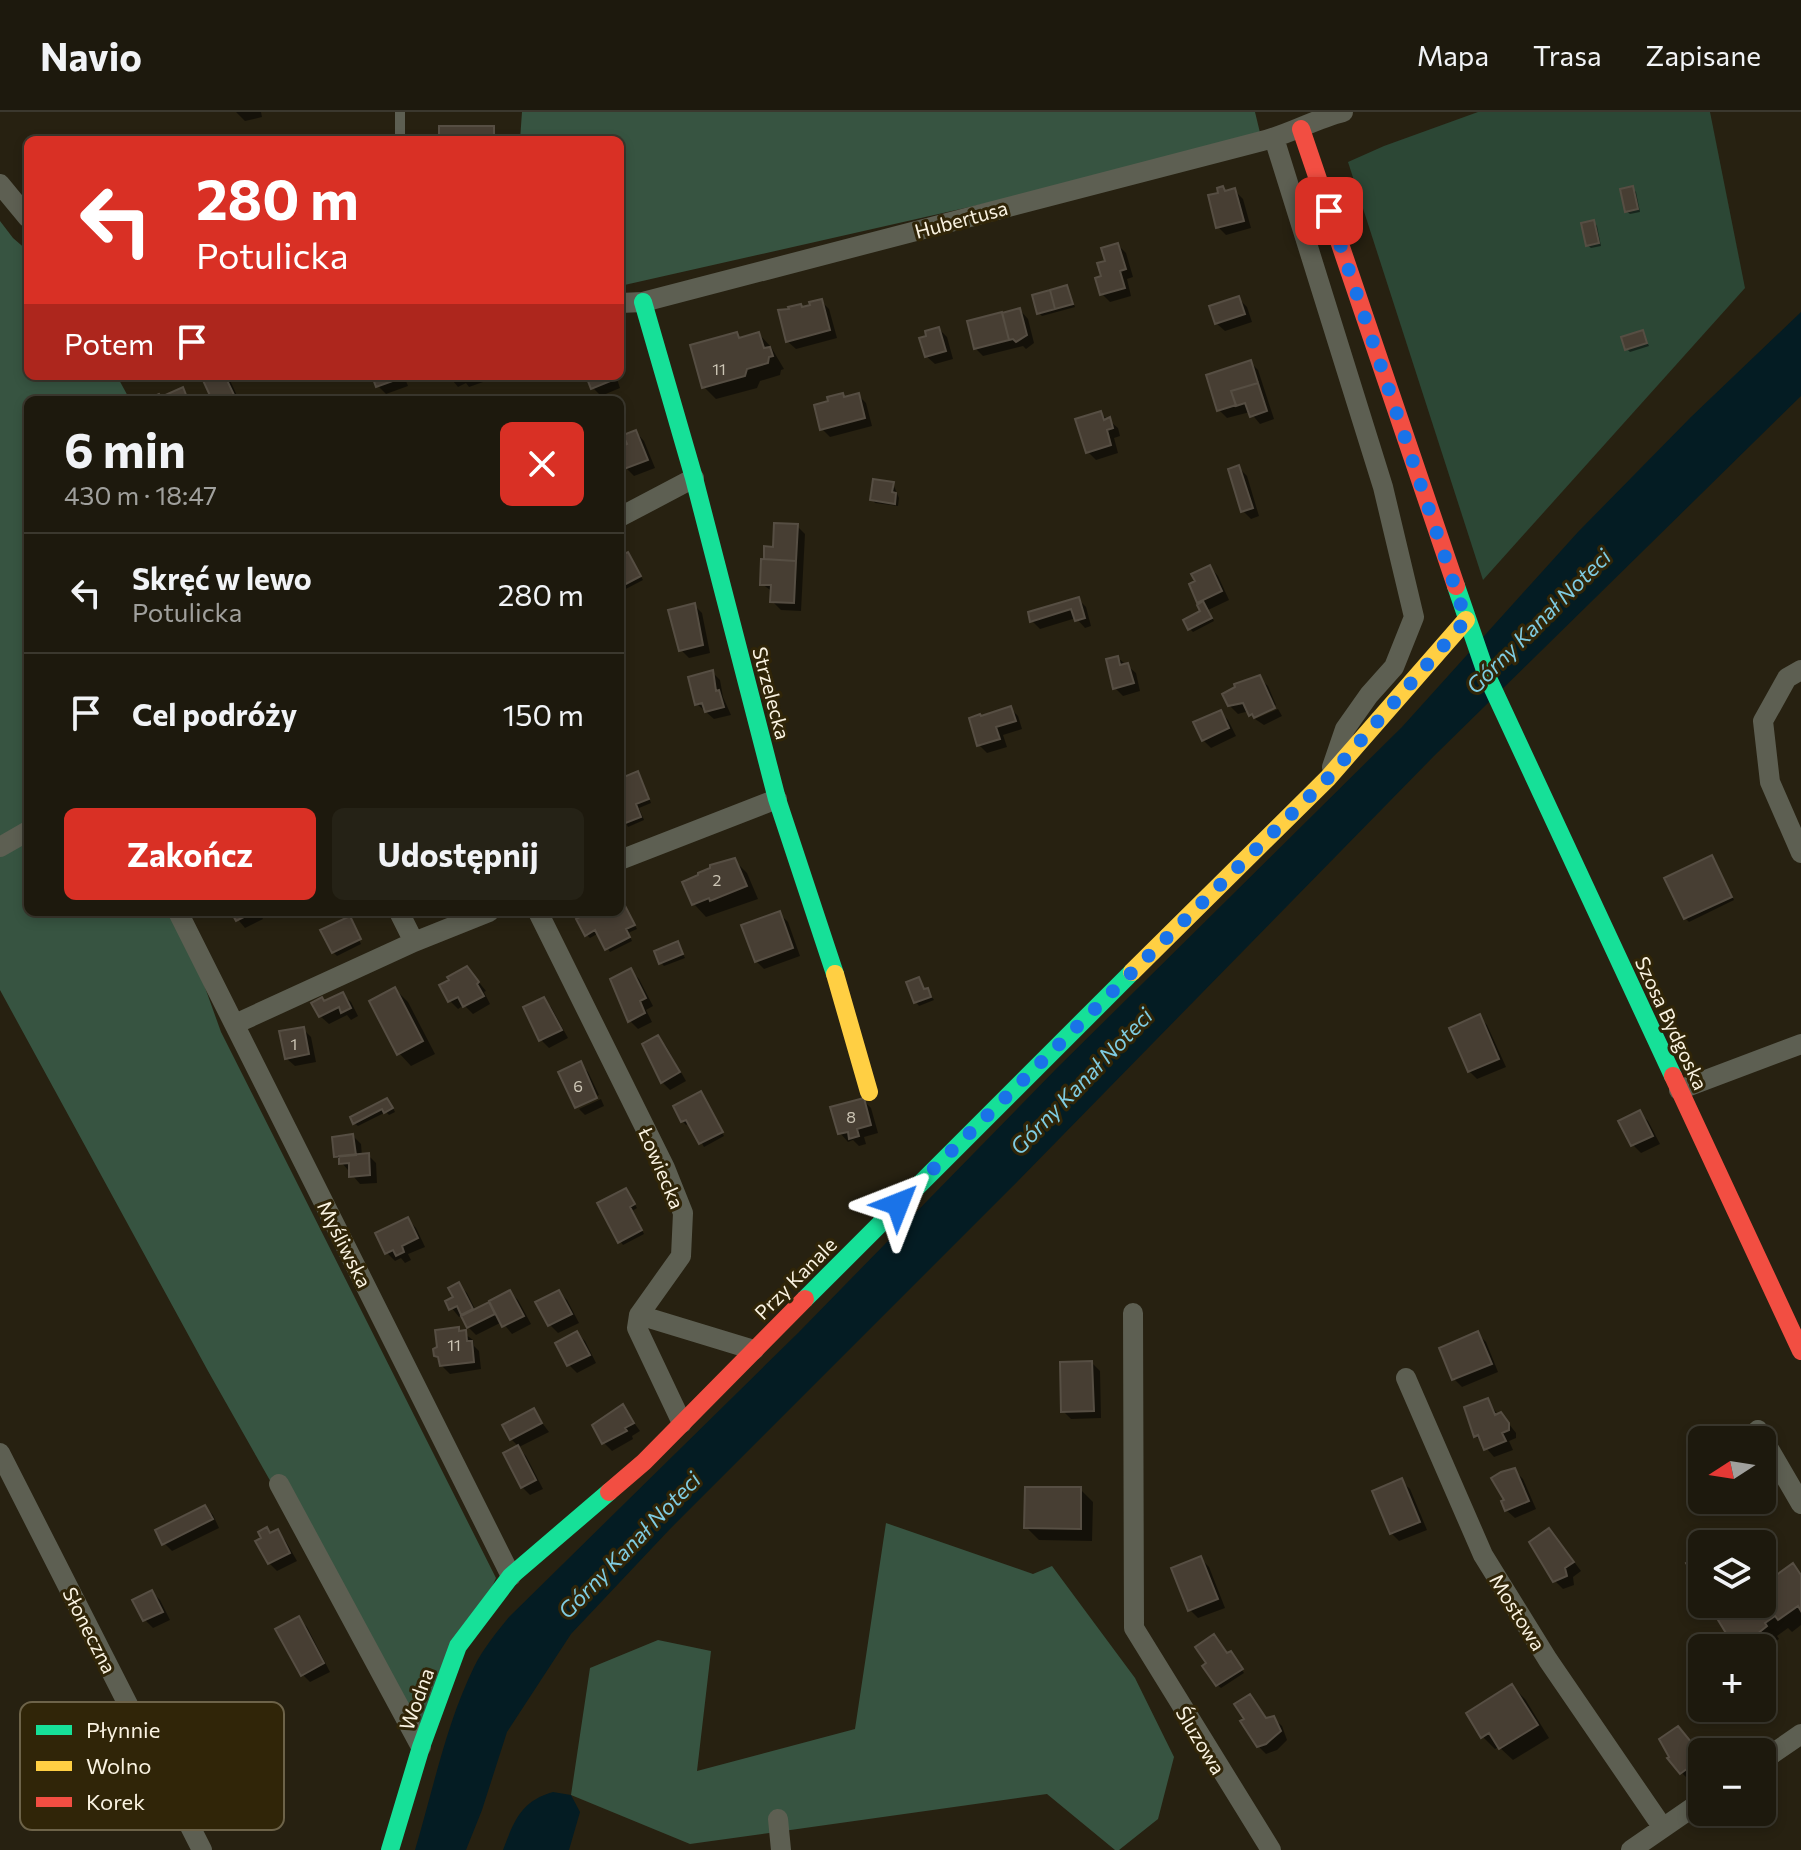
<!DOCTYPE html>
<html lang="pl">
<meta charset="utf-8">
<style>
:root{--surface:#1d190d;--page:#252216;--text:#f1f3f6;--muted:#a0a09d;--line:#3b382e;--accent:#d93025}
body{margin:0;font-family:Commissioner,sans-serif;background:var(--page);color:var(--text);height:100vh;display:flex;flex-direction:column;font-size:30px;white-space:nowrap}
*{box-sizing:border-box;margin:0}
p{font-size:26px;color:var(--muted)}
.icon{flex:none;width:44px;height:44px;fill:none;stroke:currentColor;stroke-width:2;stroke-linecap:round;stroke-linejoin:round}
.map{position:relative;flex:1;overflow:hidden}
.details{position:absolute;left:24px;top:284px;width:600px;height:520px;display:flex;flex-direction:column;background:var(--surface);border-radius:12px;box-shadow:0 4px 12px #0003,0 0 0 2px var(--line)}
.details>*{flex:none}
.banner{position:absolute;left:24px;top:24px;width:600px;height:244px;border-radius:12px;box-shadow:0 4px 12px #0003,0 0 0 2px var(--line);background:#d93025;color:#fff;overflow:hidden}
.needle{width:52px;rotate:258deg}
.controls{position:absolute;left:1688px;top:1314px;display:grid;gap:16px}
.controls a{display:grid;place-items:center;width:88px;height:88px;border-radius:12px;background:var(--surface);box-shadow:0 4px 12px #0003,0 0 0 2px var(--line);font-size:40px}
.pin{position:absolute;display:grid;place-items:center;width:68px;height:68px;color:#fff;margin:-34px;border-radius:16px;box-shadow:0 4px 12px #0006}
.me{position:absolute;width:88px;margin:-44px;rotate:45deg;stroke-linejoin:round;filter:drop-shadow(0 0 6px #0008)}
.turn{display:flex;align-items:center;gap:28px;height:168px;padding:0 40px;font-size:36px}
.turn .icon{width:104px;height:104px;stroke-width:2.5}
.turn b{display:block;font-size:56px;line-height:68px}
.then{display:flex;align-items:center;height:76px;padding:0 40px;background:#0003;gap:16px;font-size:30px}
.round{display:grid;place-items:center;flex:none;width:84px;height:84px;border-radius:12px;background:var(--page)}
.summary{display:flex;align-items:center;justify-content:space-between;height:136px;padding:0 40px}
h1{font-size:48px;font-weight:700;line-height:60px}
.cta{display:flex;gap:16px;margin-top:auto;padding:16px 40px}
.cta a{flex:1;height:92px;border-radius:12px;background:var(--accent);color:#fff;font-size:32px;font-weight:700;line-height:92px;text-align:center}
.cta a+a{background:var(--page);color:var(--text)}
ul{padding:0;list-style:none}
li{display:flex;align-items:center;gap:24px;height:120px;padding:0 40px;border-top:2px solid var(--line)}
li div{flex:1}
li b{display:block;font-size:30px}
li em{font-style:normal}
header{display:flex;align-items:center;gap:48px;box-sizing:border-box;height:112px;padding:0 40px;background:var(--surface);border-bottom:2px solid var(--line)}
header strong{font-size:38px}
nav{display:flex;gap:44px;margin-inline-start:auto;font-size:28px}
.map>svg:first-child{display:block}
.green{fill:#2c4735}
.forest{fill:#375441}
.water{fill:#041c23}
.shadow{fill:#0007}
.building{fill:#473e33;stroke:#564e43;stroke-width:2}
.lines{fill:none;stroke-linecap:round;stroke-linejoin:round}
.lane{stroke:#5d5f52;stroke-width:10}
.street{stroke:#5d5f52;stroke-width:20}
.fast{stroke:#16e098;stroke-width:18}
.slow{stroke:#ffcf43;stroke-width:18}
.jam{stroke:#f24e42;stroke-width:18}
.route{stroke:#1a73e8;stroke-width:14;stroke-dasharray:0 25.2}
.labels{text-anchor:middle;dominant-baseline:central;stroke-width:6;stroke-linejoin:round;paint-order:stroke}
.number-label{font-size:16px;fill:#cdc6b6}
.street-label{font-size:20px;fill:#faf3e2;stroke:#302508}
.water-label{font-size:22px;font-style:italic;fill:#7fcce2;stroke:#302508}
.key{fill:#302508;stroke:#6d6349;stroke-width:2}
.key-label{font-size:22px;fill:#faf3e2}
</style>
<header>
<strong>Navio</strong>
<nav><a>Mapa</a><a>Trasa</a><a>Zapisane</a></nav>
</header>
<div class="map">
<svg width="1801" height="1738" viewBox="0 0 1801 1738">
<rect width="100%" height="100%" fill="#272111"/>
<!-- green -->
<path class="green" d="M1478 0H1710L1745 176 1483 468 1348 50 1384 34Z"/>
<!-- forest -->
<path class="forest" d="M522 0H1255L1262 29 620 174V28H520Z
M0 109 13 126 28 139V264H117L130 288H28V800H178L221 920 496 1466 421 1635 208 1259 0 878Z
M886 1411 1033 1462 1052 1454 1135 1566 1174 1645 1158 1707 1119 1738H1115L1047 1682 690 1732 571 1683 590 1556 658 1528 711 1539 697 1659 855 1617Z"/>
<!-- water -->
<path class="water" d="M1801 200V284L1434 644 1013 1074 670 1417 571 1522 507 1620 482 1698 466 1738H415C433 1678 446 1612 474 1555 483 1537 496 1521 509 1505L799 1220 1056 957 1402 615 1578 420 1691 305Z
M553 1680 571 1683 580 1700 569 1738H503C514 1709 521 1689 553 1680Z"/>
<!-- shadow -->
<path class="shadow" d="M236 0H261L262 5 245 9Z
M1223 76 1227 80 1235 79 1243 87 1251 116 1226 123 1218 115Z
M1632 76 1636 80 1640 100 1630 102 1626 99Z
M1594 110 1597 114 1601 134 1591 136 1587 133Z
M1118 133 1126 141 1133 165 1127 167 1131 184 1110 190 1102 182 1103 166 1108 150Z
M1066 176 1075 195 1042 204 1039 201Z
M1239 187 1247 195 1252 210 1225 219 1216 211Z
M821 189 829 197 837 226 796 237 787 229 803 197Z
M1020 198 1028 207 1034 231 1026 237 1023 234 983 244 975 236Z
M939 217 947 225 953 247 935 252 926 244Z
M1642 220 1649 234 1630 240 1627 237Z
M736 222 741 227 759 222 771 235 784 257 781 258 780 263 760 269 757 276 716 287 704 275Z
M1250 250 1258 258 1274 307 1260 312 1250 300 1227 306 1219 298Z
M203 264H228L239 288H214Z
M374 264H404L408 274 386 282 378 274Z
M449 264H480L483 270 469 275 466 271 458 275Z
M588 264H616L620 276 601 284 593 276Z
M843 283 846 286 858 283 866 291 872 314 830 325 822 317 831 290Z
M1100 301 1118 316 1120 324 1114 326 1118 341 1096 348 1088 340Z
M636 320 644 329 655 356 634 364 626 356 620 337 629 333Z
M1239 356 1247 364 1259 404 1251 407 1243 399Z
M893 372 899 386 898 394 875 391 872 387Z
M797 414 805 422 801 499 781 498 772 489 773 480 762 472 766 436 775 437Z
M628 442 643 468 620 480V447Z
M1210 455 1218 464 1229 488 1208 498 1214 509 1193 520 1190 517 1203 499 1199 490Z
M1078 487 1086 495 1091 514 1085 516 1076 506 1040 517 1032 509Z
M694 493 702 501 710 541 689 546 681 538Z
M1118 546 1136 561 1140 579 1123 584 1115 576Z
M712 560 720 568 723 585 731 603 714 607 697 592Z
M1259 566 1268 574 1276 593 1252 604 1249 599 1238 602 1229 593Z
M1010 596 1018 604 1022 617 1003 623 1007 635 987 641 979 633 982 606Z
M1278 597 1282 604 1264 613 1255 607Z
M1220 600 1228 608 1236 624 1211 636 1203 628Z
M620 659 625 666 637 661 641 665 651 691 639 696 644 708 628 715 620 699Z
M1711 745 1734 788 1689 810 1685 806Z
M734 748 747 761 758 787 706 805 694 792Z
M620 787 637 817 628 821 632 829 610 840 599 821 590 826 587 823 594 800H620Z
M227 800H259L263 807 245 816 235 804 232 805Z
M779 801 788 810 800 844 764 857 756 849Z
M349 807 361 832 337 844 333 840Z
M677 831 685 846 664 854 660 850Z
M467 856 486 879 484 880 490 892 473 902 464 893 458 897 450 889Z
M631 859 639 867 653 894 646 898 652 910 638 917 630 909Z
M919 868 934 888 919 894 916 890Z
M395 877 408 890 435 942 411 954 399 941Z
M342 882 351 890 358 904 351 908 347 903 329 912 320 904 325 891Z
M543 887 551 895 568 926 549 936 541 928Z
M1479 905 1487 913 1506 955 1477 967 1469 959Z
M303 917 311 925 316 950 295 954 286 946Z
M658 926 666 934 686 969 670 978 662 970Z
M580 952 588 960 599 983 577 993V996L561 961Z
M701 982 724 1024 704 1035 690 1011 686 1013 682 1009Z
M601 987 604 994 585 1003 579 997Z
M863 988 871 996 878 1021 864 1025 866 1032 859 1034 853 1028 848 1030 840 1021Z
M391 992 395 1000 389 1003 386 1000 358 1014 354 1011Z
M1640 1001 1648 1009 1660 1032 1641 1041 1633 1033 1621 1010Z
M353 1024 361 1032 362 1044 368 1043 376 1051 377 1071 360 1072 336 1044Z
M626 1078 637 1096 632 1099 644 1122 623 1133 620 1129Z
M408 1108 416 1116 425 1135 408 1142 411 1148 405 1151 401 1146 395 1149 387 1141Z
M459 1173 467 1181 476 1199 510 1180 518 1188 531 1212 512 1222 502 1210 476 1223 468 1215 463 1203 459 1205 447 1190 455 1186Z
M559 1180 567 1188 579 1211 558 1221 550 1213Z
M458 1217 473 1228 474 1234 479 1239 481 1257 450 1262 441 1253 436 1243Z
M577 1221 585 1229 596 1251 577 1261 569 1253 558 1231Z
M1478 1222 1486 1230 1498 1260 1462 1275 1454 1267Z
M1092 1251 1100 1259 1101 1306 1071 1307 1063 1299Z
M1487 1288 1498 1303 1501 1302 1516 1321V1326L1509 1329 1513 1338 1494 1345 1476 1324Z
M622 1294 640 1319 632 1324 633 1327 612 1339 604 1331 594 1313Z
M533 1299 549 1320 519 1335 511 1327Z
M518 1336 526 1344 543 1377 530 1383 522 1375Z
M1515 1359 1523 1367 1536 1397 1515 1406 1506 1398Z
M1401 1369 1410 1377 1427 1418 1399 1429 1391 1421Z
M1080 1377 1093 1390 1092 1429 1039 1428 1026 1415Z
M205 1395 213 1403 219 1416 172 1439 164 1431Z
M267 1418 272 1423 277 1420 285 1428 297 1449 277 1459 269 1451 264 1426Z
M1557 1427 1581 1459 1573 1465 1574 1473 1563 1477 1555 1469Z
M1201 1447 1209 1455 1225 1496 1198 1506 1190 1498Z
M1793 1454 1801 1462V1513L1792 1520 1788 1516 1777 1524 1779 1527 1762 1538V1536H1739L1733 1530 1747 1492H1762V1479Z
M152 1480 160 1488 170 1508 153 1516 145 1508 135 1488Z
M299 1507 307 1515 330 1560 310 1570 302 1562Z
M1228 1543 1234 1545 1244 1561 1221 1576 1217 1573Z
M1512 1574 1525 1587 1549 1626 1513 1648 1499 1635 1495 1637 1483 1625Z
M1250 1584 1268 1608 1273 1606 1282 1614 1287 1628 1277 1638 1266 1642 1258 1634 1246 1607Z
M1678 1617 1702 1640V1661L1690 1669 1682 1661Z"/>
<!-- building -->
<path class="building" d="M439 14H494V28H439Z
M1223 74 1225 79 1235 76 1244 109 1216 116 1208 83 1218 81 1217 76Z
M1633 74 1638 97 1625 100 1620 77Z
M1594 108 1599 131 1586 134 1581 111Z
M1118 131 1126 157 1120 159 1125 176 1100 183 1095 166 1101 164 1097 151 1105 149 1101 136Z
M1067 173 1073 192 1055 197 1050 178Z
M1050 178 1055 197 1037 202 1032 183Z
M1239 184 1245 202 1215 212 1209 194Z
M822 187 830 218 786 230 778 198 789 197 788 195 801 192 802 195 810 193 809 190Z
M1020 196 1027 223 1016 230 1013 227 1009 228 1002 201Z
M1002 200 1009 228 974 237 967 209Z
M939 215 946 239 925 245 919 226 926 224 925 219Z
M1643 218 1647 231 1625 238 1621 225Z
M737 220 739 226 759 220 764 236 770 235 773 244 769 245 768 251 747 257 745 264 702 276 690 233Z
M1251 248 1258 271 1231 279 1236 293 1217 299 1206 263Z
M201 264H225L235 285 228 288H212Z
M372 264H401V266L376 275Z
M586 264H611L613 268 591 277Z
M1258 271 1267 299 1250 305 1245 291 1236 294 1231 279Z
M183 275 188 288H153L152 285 159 282 161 285Z
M843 281 844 285 859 281 865 306 820 318 814 293 828 289 827 285Z
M1101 299 1104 308 1110 305 1113 316 1107 318 1111 333 1086 341 1075 307Z
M636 318 648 348 624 357 620 346V335L627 332 623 323Z
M1239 353 1253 396 1241 400 1228 357Z
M873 367 894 370 892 380 896 381 895 392 870 388Z
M774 411 798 412 796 449 764 447V434L773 435Z
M628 440 641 464 620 475V444Z
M761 447 796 449 794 491 770 490 771 473H760Z
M1210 453 1222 479 1197 491 1189 472 1195 469 1191 462Z
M1079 485 1085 506 1075 509 1071 497 1030 510 1028 500Z
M1203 489 1212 506 1188 518 1183 508 1200 499 1197 493Z
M695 491 703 533 679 539 668 498Z
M1118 544 1120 553 1128 551 1134 571 1113 577 1106 547Z
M713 558 716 579 719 578 724 595 705 600 702 591 695 593 688 565Z
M1260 563 1275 596 1254 606 1252 602 1249 604 1243 591 1228 594 1222 582 1235 575 1234 572Z
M1011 594 1016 609 996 615 1000 627 977 634 969 606 980 602 981 604Z
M1221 598 1229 616 1202 629 1193 610Z
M620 656 624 665 638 659 649 687 636 692 641 705 623 712 620 705Z
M1712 743 1732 785 1684 807 1664 766Z
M735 746 747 774 710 789 709 786 692 793 682 770 698 763V761L710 756V753Z
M620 784 635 813 626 817 630 825 605 838 595 818 585 824 576 807 589 800H620Z
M780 799 793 836 755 850 741 813Z
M231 800H254L236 809Z
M350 804 361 827 332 841 320 818Z
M678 829 683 842 659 852 654 839Z
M467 854 479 870 477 872 484 884 463 895 458 885 448 890 439 873 449 868 447 865Z
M631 856 646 886 640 889 645 901 628 910 610 867Z
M919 865 924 877 928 876 931 885 914 891 906 870Z
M395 875 423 929 397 943 369 889Z
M343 880 351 896 341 901 339 895 319 905 311 891 322 885 324 889Z
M544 885 562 918 539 929 523 895Z
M1480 902 1499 947 1468 960 1449 916Z
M304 915 309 942 285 947 279 919Z
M658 923 680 960 661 971 642 932Z
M581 949 597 986 575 996 558 960Z
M701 979 723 1020 699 1032 686 1008 681 1010 673 994Z
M387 986 393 996 384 1001 382 997 353 1012 350 1005Z
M864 986 871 1013 857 1017 859 1024 849 1027 848 1020 838 1022 830 995Z
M1640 998 1653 1024 1631 1034 1618 1009Z
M353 1022 356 1043 334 1045 332 1025Z
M369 1041 370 1063 349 1065V1051L339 1052V1044Z
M626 1076 635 1092 630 1095 642 1118 618 1131 597 1091Z
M408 1105 418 1126 402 1134 404 1140 396 1144 393 1138 385 1142 375 1121Z
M459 1170 473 1197 461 1203 457 1194 449 1198 445 1189 453 1185 448 1176Z
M510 1178 524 1204 502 1215 489 1189Z
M559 1178 572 1202 548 1214 535 1190Z
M489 1190 495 1202 467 1216 461 1204Z
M459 1215V1219L466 1218 467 1229H472L474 1250 440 1254 438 1245 434 1244 433 1237 437 1235 435 1218Z
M577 1219 590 1243 567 1254 555 1231Z
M1478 1219 1492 1252 1452 1268 1439 1236Z
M1092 1249 1094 1299 1061 1300 1060 1250Z
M1488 1286 1495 1303 1501 1300 1509 1311V1318L1502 1321 1506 1329 1484 1338 1478 1323 1474 1325 1464 1295Z
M623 1292 634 1311 625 1316 627 1319 602 1332 592 1313Z
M534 1296 542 1311 510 1328 502 1313Z
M518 1333 536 1368 521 1376 503 1341Z
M1515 1356 1529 1389 1505 1399 1501 1389 1504 1388 1491 1366 1501 1360Z
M1402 1366 1420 1410 1390 1422 1372 1379Z
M1025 1375H1081V1417L1024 1416Z
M205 1393 213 1407 162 1433 155 1418Z
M267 1415 270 1421 278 1417 290 1441 268 1452 255 1429 261 1426 258 1420Z
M1549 1416 1574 1450 1565 1456 1567 1464 1553 1470 1529 1430Z
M1736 1419 1745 1432H1716Z
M1702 1441V1476L1686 1451Z
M1201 1444 1218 1487 1188 1499 1171 1456Z
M1793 1451 1801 1463V1499L1798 1494 1778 1508 1775 1504 1765 1511 1767 1514 1756 1523 1744 1530 1740 1525 1732 1531 1718 1508 1742 1492H1762V1477L1777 1466 1775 1464Z
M152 1478 163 1500 143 1509 132 1488Z
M299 1504 324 1551 301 1564 275 1517Z
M1214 1522 1227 1541 1231 1539 1243 1557 1216 1574 1202 1554 1206 1551 1195 1535Z
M1512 1572 1538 1613 1499 1637 1489 1621 1481 1626 1466 1601Z
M1250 1582 1266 1606 1274 1604 1281 1619 1266 1632 1257 1635 1240 1609 1244 1607 1234 1592Z
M1678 1614 1691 1630 1694 1628 1702 1646 1680 1662 1667 1646 1669 1645 1659 1627Z"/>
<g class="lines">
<!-- lane -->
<path class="lane" d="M400 28V0"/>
<!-- street -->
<path class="street" d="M1274 26 1383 375 1414 505 1394 555 1369 583 1345 617 1332 655
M0 72 28 106
M620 191 643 190 1262 29C1290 22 1315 7 1343 0
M620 405 694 366
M1801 558 1787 566 1763 609 1770 670 1801 741
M0 735 28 719
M620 748 777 687
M178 800 511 1464
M399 800 414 830
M538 800 665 1056 683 1101 681 1144 639 1203 637 1216 682 1311
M235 912 414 830 489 800
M1679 978 1801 932
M1133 1201 1134 1516 1271 1738
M639 1203 754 1238
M1406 1266 1483 1443 1548 1548 1663 1716
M1758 1318 1801 1392
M0 1341 202 1738
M279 1372 421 1635
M1762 1649 1801 1622
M778 1707 781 1738
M1631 1738 1702 1689"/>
<!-- fast -->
<path class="fast" d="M643 190 694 366 777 687 835 862
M1456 474 1487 564 1673 964
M805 1187 1132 860
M390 1738 421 1635 458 1534 511 1464 609 1380"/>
<!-- slow -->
<path class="slow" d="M1132 860 1328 666 1466 508
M835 862 869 980"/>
<!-- jam -->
<path class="jam" d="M1301 17 1456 474
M1673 964 1801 1239
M609 1380 644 1350 805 1187"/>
</g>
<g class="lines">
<!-- route -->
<path class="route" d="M898 1092 1328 666 1466 508 1329 99"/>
</g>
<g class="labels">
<!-- number labels -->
<g class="number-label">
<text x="719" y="256">11</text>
<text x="717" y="767">2</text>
<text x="294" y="931">1</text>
<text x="578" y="973">6</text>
<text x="851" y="1004">8</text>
<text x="454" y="1232">11</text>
</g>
<!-- street labels -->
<g class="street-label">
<text transform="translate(961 107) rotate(-15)">Hubertusa</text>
<text transform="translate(772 581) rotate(75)">Strzelecka</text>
<text transform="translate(1672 911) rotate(65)">Szosa Bydgoska</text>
<text transform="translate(662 1056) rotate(67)">Łowiecka</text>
<text transform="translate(345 1132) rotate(63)">Myśliwska</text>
<text transform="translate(795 1166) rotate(-45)">Przy Kanale</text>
<text transform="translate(1518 1500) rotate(58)">Mostowa</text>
<text transform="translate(90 1518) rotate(63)">Słoneczna</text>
<text transform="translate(416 1587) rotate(-70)">Wodna</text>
<text transform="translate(1201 1628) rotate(59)">Śluzowa</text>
</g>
<!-- water labels -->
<g class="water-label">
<text transform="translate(1538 509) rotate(-45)">Górny Kanał Noteci</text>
<text transform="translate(1081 969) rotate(-46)">Górny Kanał Noteci</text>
<text transform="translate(629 1433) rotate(-46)">Górny Kanał Noteci</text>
</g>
</g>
<!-- legend -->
<rect x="20" y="1590" width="264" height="128" rx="12" class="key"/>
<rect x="36" y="1613" width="36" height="10" fill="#16e098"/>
<rect x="36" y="1649" width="36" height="10" fill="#ffcf43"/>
<rect x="36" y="1685" width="36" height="10" fill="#f24e42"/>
<g class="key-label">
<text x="86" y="1626">Płynnie</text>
<text x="86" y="1662">Wolno</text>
<text x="86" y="1698">Korek</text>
</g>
</svg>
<div class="controls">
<a><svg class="needle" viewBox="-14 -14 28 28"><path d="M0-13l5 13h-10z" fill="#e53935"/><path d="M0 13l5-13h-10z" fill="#a0a09d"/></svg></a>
<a><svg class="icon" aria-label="layers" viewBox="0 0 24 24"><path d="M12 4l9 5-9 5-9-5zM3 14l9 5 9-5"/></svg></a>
<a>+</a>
<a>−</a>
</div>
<div class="pin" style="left:1329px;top:99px;background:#d93025"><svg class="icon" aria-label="arrive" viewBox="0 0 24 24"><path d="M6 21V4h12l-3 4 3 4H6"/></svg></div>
<svg class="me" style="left:898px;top:1092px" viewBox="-20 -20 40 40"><path d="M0-17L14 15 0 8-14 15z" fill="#1a73e8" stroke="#fff" stroke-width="4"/></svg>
<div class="banner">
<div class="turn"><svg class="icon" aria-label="left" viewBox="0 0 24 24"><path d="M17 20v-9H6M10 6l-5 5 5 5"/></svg><div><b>280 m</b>Potulicka</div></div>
<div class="then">Potem<svg class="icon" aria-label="arrive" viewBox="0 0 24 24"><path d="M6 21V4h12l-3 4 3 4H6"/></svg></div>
</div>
<section class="details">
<div class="summary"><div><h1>6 min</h1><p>430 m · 18:47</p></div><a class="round" style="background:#d93025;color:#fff"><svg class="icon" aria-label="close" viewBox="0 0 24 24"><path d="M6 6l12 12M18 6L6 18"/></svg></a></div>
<ul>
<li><svg class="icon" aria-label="left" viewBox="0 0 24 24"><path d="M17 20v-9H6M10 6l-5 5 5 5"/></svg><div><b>Skręć w lewo</b><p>Potulicka</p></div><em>280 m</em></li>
<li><svg class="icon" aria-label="arrive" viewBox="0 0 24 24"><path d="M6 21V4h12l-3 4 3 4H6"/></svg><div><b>Cel podróży</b></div><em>150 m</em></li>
</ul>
<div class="cta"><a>Zakończ</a><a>Udostępnij</a></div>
</section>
</div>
